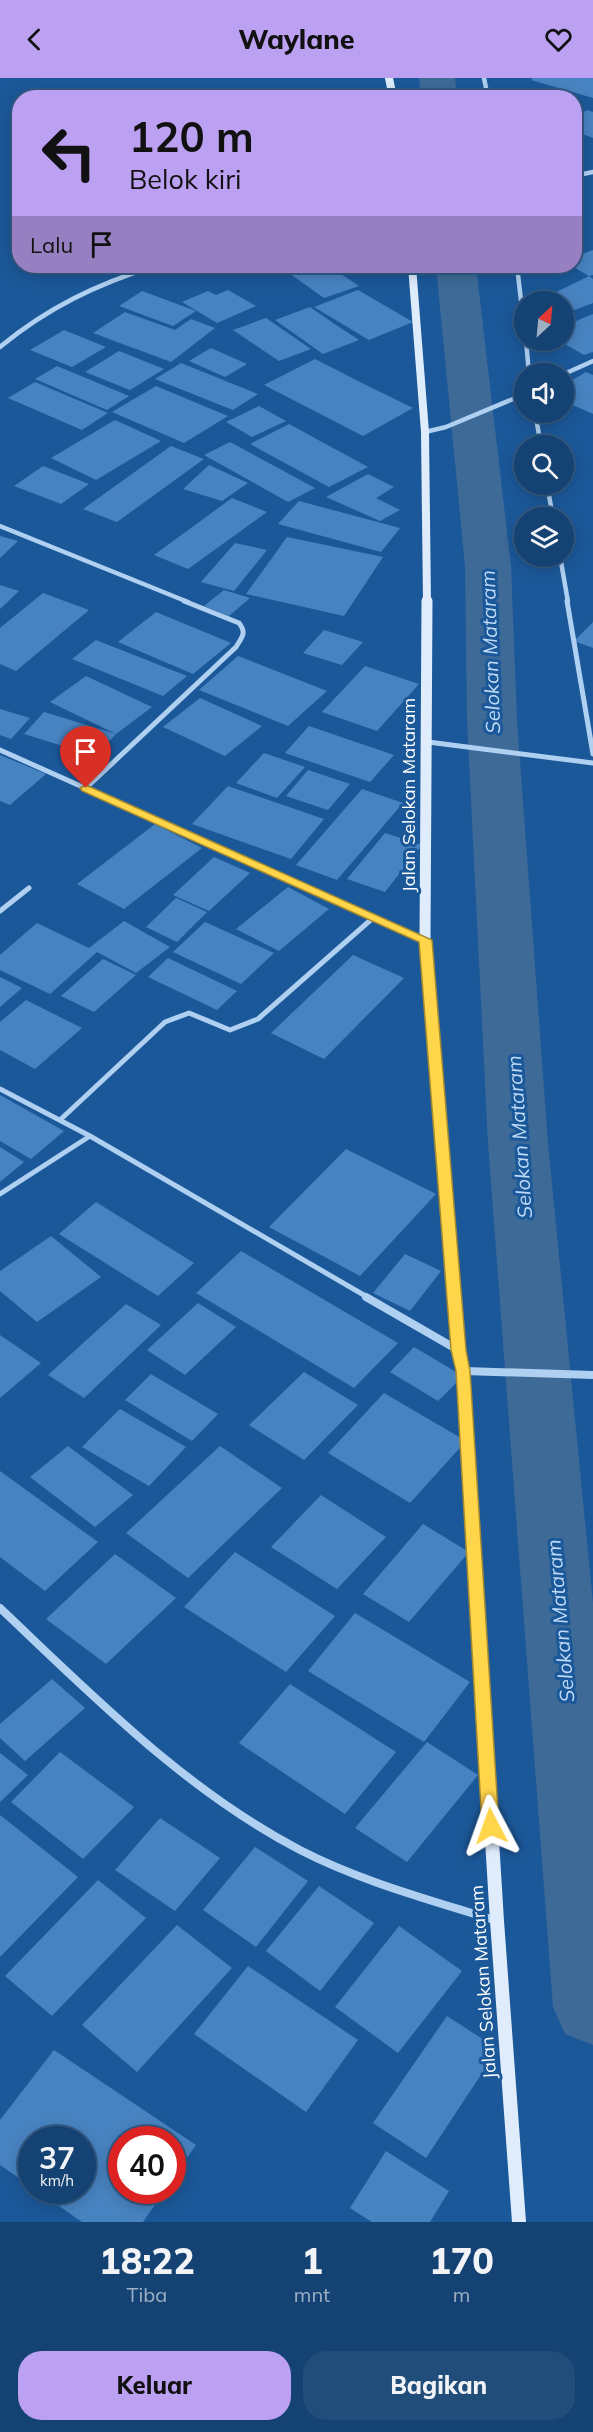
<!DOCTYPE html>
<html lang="id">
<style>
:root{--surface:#144273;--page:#214d7b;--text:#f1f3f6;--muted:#9db0c4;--line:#335b85;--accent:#bca0f2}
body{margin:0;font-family:Mulish,sans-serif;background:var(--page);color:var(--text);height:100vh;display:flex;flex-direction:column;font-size:22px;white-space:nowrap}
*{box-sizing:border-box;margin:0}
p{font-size:20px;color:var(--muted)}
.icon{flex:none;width:33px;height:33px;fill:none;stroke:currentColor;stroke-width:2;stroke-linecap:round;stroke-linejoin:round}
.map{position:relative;height:2144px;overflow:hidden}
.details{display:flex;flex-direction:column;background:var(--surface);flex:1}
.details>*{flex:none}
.guide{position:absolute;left:12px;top:12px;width:570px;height:183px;border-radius:24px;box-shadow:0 3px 15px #0003,0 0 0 2px var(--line);background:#bca0f2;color:#111;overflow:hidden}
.needle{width:39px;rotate:26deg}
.controls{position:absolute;left:514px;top:213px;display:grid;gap:12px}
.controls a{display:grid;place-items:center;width:60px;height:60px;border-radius:50%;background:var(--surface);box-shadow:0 3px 15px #0003,0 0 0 2px var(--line);font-size:30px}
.speed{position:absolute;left:18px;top:2048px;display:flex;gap:12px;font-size:30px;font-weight:700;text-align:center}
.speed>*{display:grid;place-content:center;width:78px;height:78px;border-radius:50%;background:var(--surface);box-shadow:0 3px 15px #0003,0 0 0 2px var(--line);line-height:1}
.speed small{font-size:15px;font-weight:400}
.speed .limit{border:9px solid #d22;background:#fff;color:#111}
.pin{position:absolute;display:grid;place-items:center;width:51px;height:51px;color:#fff;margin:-62px -26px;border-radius:50% 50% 50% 0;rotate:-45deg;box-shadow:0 0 6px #0007}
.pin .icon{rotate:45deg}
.me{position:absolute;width:66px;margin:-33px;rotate:356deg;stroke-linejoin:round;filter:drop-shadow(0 0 4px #0008)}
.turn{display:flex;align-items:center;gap:21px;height:126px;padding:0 18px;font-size:27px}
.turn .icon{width:78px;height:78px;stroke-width:2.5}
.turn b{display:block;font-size:42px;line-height:51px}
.then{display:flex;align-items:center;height:57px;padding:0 18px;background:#0003;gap:12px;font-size:22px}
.eta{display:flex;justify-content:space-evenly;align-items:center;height:102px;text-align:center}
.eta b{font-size:36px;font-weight:800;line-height:42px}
.primary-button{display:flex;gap:12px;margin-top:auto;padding:12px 18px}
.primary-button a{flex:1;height:69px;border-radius:24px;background:var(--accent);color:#111;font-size:24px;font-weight:800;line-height:69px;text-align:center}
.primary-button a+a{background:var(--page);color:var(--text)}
header{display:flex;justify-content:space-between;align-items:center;height:78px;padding:0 18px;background:var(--accent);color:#111;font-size:27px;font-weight:800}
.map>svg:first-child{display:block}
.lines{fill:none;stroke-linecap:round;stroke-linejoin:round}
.canal{fill:#3e6a98;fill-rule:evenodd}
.building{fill:#4883c1}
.street-far2{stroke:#b0d0f1;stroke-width:4.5}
.street-far1{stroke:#b0d0f1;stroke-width:5}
.street{stroke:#b0d0f1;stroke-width:8}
.secondary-far2{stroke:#deecfc;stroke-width:8}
.secondary-far1{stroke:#deecfc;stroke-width:11}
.secondary{stroke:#deecfc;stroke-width:14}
.route{fill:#ffd54a;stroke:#a68a30;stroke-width:1.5}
.labels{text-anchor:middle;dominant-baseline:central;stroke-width:6;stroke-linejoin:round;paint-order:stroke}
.street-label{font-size:18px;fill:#fff;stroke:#1b5899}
.water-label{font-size:20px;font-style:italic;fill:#bddaf7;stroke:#1b5899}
</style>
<header><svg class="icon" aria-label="back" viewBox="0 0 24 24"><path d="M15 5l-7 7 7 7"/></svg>Waylane<svg class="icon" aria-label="heart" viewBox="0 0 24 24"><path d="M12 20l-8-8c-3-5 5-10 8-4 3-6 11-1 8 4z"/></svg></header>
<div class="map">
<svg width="593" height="2144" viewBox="0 0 593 2144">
<rect width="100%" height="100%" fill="#1b5899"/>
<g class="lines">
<!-- canal -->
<path class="canal" d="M419 0H455L457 20H421Z
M436 188H476L511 488 517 642 548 1065 593 1525V1967L565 1956 553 1929 488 1065 467 642 465 488Z"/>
</g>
<!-- building -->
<path class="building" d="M533 0H593V20L531 2Z
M587 32 593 34V60L574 53V40Z
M593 172V197L589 198 572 188H574V179Z
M279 188H329L359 208 324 220Z
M589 198 593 201V225L564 236V224H536Z
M228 212 256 228 217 245 182 224 208 213 216 217Z
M358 212 413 244 369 262 314 229Z
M142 213 196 233 173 248 119 228Z
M310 229 333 245 359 262 323 276 275 242Z
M125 234 175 252 191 241 215 250 171 284 93 255Z
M593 236V274L584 277 558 262H564V248Z
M266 240 311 271 279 283 233 252Z
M64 252 106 269 72 289 30 272Z
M211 270 247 286 225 299 189 283Z
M119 273 164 291 130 312 85 294Z
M315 281 364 306 413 330 363 358 264 307Z
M181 285 258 316 233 332 155 301Z
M57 288 129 318 107 332 35 301Z
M586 294 593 297V336L566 324 575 319 564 314V307Z
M35 304 108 335 82 352 8 320Z
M156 308 199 326 228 338 184 365 112 334Z
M259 328 286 343 252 359 226 344Z
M115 342 161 363 96 402 51 380Z
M289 346 368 389 329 409 250 366Z
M230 364 315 410 288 424 204 377Z
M171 368 204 381 117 444 83 431Z
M209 387 248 405 222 423 183 411Z
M43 388 89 406 61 426 14 408Z
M368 396 394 409 376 420 400 432 380 443 326 419Z
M232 420 267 434 188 491 154 477Z
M299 423 400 450 381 474 278 446Z
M0 458 18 463 0 480Z
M287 459 383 479 344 538 246 516Z
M235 465 267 472 234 513 201 504Z
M0 507 19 513 0 531Z
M224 512 250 520 229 538 204 528Z
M43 515 89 532 16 593 0 586V550Z
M156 534 231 565 193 596 118 564Z
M593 544V570L574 563Z
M324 552 363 564 342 587 303 575Z
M96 562 187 598 163 618 72 581Z
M238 578 327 613 288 648 199 612Z
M365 588 419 606 377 653 322 634Z
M86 598 152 629 116 656 50 624Z
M200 620 262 648 225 678 163 649Z
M0 631 30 640 11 661 0 657Z
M44 634 116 656 95 678 24 656Z
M309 648 394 677 370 704 285 675Z
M264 675 305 689 277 720 236 705Z
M0 677 46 696 10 727 0 723Z
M308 692 350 706 328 732 286 718Z
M228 708 324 741 291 781 192 746Z
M362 711 403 725 337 802 296 787Z
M155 746 202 770 124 831 77 806Z
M385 755 422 767 385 814 347 801Z
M214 779 250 795 209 833 173 817Z
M288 809 329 831 279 873 236 851Z
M176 820 207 834 177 864 146 849Z
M124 843 170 869 136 895 97 874 50 916 0 892V877L37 845 89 870Z
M205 844 274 875 241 906 173 874Z
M353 877 404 900 324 981 271 955Z
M168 880 237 913 217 932 148 899Z
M103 881 136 897 94 934 61 918Z
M0 899 22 910 0 929Z
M26 922 82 950 35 991 0 972V944Z
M0 1017 64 1053 31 1081 0 1063Z
M0 1069 24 1084 0 1104Z
M346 1071 436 1116 360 1198 269 1149Z
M96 1124 194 1185 158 1218 59 1156Z
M51 1158 101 1199 37 1244 0 1213V1193Z
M241 1173 398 1265 354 1310 196 1215Z
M405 1176 441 1193 410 1233 373 1215Z
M198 1225 236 1249 185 1297 147 1272Z
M126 1226 161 1247 84 1320 48 1297Z
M0 1257 41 1285 0 1320Z
M414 1269 463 1298 438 1323 390 1294Z
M304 1294 358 1327 304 1382 249 1347Z
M151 1296 218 1336 192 1363 125 1322Z
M384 1315 466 1363 410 1425 328 1375Z
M120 1331 186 1369 149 1408 82 1369Z
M68 1368 133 1417 95 1449 30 1399Z
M220 1368 282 1410 188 1500 126 1455Z
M0 1393 98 1464 45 1513 0 1479Z
M321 1417 386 1459 337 1511 271 1469Z
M423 1446 469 1474 409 1544 363 1516Z
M235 1474 335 1538 286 1594 184 1529Z
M115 1476 176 1520 106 1586 46 1541Z
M355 1535 470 1604 424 1664 308 1593Z
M52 1601 85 1630 25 1683 0 1660V1646Z
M290 1606 396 1674 345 1736 239 1665Z
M427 1664 478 1697 407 1784 355 1750Z
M60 1674 134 1729 83 1781 11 1724Z
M0 1675 28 1697 0 1724Z
M0 1737 78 1799 0 1879Z
M160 1740 220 1780 175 1833 115 1792Z
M255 1769 308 1803 256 1869 203 1832Z
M98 1802 146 1840 52 1938 5 1898Z
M319 1808 374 1845 320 1913 266 1873Z
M177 1847 232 1890 137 1994 82 1947Z
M399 1848 462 1893 398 1975 335 1929Z
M248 1888 358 1962 306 2034 194 1956Z
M447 1938 498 1971 426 2080 373 2045Z
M54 1972 196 2067 172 2101V2061H122V2112H165L143 2144H82L36 2112H82V2061H32V2109L0 2087V2042Z
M386 2073 449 2113 430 2144H372L350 2130Z"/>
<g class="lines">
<!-- street-far2 -->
<path class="street-far2" d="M484 0 488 20
M96 17 105 20
M574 98 593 94
M517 188 525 257
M526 262 529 296
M0 269C47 230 97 206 155 188
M564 296 593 283
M535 334 541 368
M425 354 446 349 525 316
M547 406 553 440
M0 448 188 524
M560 478 568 524"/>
<!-- street-far1 -->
<path class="street-far1" d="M567 523 593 676
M428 664 593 685
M0 672 425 862
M86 710 236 569C242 559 247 555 239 545L184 523
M0 833 29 810
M0 1011 90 1058 369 1220
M60 1042 165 944 189 935 230 952 258 941 374 839
M0 1116 90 1058"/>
<!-- street -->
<path class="street" d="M366 1219 458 1272
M464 1293 593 1297
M0 1530C93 1618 185 1712 300 1772 362 1804 431 1822 497 1843"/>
<!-- secondary-far2 -->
<path class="secondary-far2" d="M389 0 393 20
M412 188 425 354 427 524"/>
<!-- secondary-far1 -->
<path class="secondary-far1" d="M427 523 425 862 454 1220"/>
<!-- secondary -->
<path class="secondary" d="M454 1219 458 1272 463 1293 497 1843 519 2144"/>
</g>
<!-- route -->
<path class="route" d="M86 707 432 862 466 1272 470 1293 499 1748 497 1753 491 1755 485 1753 482 1748 456 1293 451 1272 419 864 82 713 80 710Z"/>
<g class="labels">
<!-- street labels -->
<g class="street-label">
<text transform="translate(408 717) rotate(-90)">Jalan Selokan Mataram</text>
<text transform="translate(483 1904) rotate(-94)">Jalan Selokan Mataram</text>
</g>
<!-- water labels -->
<g class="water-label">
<text transform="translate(490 574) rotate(-92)">Selokan Mataram</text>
<text transform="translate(519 1059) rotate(-94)">Selokan Mataram</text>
<text transform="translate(560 1543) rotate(-95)">Selokan Mataram</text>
</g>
</g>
</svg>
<div class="controls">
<a><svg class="needle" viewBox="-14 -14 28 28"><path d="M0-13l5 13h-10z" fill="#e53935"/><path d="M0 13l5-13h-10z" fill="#9db0c4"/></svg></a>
<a><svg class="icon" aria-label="sound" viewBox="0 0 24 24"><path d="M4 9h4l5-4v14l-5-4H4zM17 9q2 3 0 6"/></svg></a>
<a><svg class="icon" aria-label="search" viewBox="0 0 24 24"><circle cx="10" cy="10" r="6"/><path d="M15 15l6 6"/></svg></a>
<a><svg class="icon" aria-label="layers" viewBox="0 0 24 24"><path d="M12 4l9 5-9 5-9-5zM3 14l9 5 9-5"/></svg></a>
</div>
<div class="speed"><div>37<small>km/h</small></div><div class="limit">40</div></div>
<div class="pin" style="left:86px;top:710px;background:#d93025"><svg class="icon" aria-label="arrive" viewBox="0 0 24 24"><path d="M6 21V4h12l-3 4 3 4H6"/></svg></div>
<svg class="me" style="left:491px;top:1748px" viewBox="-20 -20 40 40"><path d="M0-17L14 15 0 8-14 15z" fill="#ffd54a" stroke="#fff" stroke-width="4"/></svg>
<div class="guide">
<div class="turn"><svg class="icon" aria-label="left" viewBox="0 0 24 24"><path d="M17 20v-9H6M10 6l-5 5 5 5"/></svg><div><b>120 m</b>Belok kiri</div></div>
<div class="then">Lalu<svg class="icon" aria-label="arrive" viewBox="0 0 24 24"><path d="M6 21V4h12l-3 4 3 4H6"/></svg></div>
</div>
</div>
<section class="details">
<div class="eta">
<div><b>18:22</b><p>Tiba</p></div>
<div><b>1</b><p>mnt</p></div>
<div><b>170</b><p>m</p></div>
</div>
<div class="primary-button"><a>Keluar</a><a>Bagikan</a></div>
</section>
